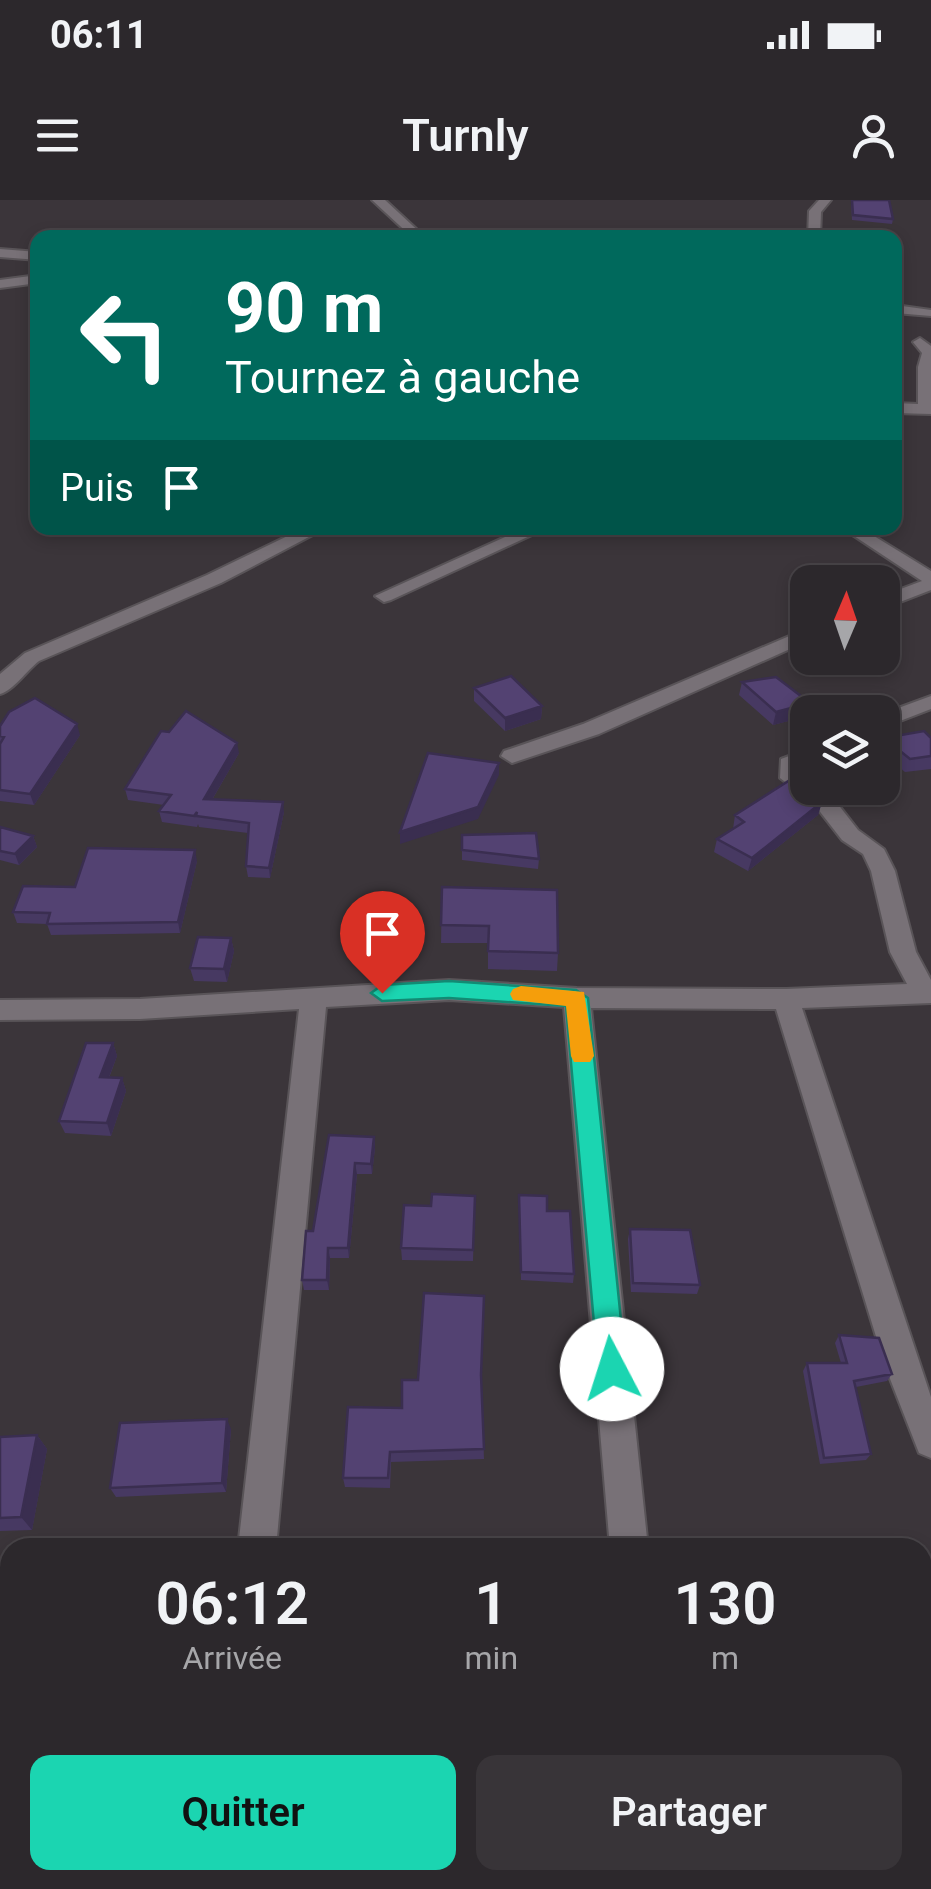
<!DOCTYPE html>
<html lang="fr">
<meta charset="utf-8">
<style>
:root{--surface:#2c282c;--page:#383438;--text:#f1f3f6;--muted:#a6a6a9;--line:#484448;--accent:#1bd5b1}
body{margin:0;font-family:Roboto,sans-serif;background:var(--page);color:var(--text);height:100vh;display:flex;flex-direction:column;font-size:38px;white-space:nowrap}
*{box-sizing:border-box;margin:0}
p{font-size:32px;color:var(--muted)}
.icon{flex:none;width:55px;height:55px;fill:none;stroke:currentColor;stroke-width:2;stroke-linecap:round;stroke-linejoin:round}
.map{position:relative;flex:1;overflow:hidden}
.panel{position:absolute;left:0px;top:1338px;width:932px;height:352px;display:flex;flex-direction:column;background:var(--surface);border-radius:30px 30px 0 0;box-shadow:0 5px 15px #0003,0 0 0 2px var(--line)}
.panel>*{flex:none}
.guide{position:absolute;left:30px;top:30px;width:872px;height:305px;border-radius:20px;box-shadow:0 5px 15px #0003,0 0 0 2px var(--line);background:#00695c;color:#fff;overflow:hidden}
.needle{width:65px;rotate:2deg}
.controls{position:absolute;left:790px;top:365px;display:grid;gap:20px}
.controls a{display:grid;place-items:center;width:110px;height:110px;border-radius:20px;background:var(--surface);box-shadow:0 5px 15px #0003,0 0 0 2px var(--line);font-size:50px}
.pin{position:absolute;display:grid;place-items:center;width:85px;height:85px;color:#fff;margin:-102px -42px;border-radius:50% 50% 50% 0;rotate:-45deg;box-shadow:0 0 10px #0007}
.pin .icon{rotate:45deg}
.me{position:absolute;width:110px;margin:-55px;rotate:355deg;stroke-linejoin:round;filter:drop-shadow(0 0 8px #0008)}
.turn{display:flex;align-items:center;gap:35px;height:210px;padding:0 30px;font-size:45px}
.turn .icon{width:130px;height:130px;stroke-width:2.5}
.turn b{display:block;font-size:70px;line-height:85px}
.then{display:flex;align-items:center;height:95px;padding:0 30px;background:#0003;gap:20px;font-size:38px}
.eta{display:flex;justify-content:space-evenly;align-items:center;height:170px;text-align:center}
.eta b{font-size:60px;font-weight:600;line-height:70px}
.action{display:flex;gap:20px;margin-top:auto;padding:20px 30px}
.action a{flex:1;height:115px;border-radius:20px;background:var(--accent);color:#111;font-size:40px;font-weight:600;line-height:115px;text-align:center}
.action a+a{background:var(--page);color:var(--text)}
.status{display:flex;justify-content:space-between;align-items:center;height:70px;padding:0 50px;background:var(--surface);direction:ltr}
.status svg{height:28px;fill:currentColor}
header{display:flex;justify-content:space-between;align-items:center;height:130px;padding:0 30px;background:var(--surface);font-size:45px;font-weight:600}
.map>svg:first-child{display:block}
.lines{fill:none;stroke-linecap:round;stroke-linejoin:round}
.minor-casing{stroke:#595458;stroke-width:4}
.minor{fill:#787177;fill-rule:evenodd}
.wall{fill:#473962}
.shaded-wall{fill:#3a2e50}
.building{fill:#534272;stroke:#3a2e50;stroke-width:2.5}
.route{fill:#1bd5b1;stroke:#128a73;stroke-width:2.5}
.slow{fill:#f59e0b}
</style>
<div class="status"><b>06:11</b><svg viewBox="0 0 49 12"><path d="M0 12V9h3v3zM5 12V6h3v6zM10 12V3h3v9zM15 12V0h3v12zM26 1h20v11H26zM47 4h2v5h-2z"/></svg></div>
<header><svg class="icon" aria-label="menu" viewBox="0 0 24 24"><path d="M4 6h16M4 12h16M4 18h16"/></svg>Turnly<svg class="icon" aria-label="person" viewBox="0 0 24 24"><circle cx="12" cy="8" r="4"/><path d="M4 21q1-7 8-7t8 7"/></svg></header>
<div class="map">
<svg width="931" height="1689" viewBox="0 0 931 1689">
<rect width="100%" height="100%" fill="#3b353a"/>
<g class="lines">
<!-- minor casing -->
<g class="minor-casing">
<path id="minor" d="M372 0H385L426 38H413Z
M819 0H831L821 12 820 38H808L809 11Z
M0 49 38 52V60L0 57Z
M38 75V83L0 88V80Z
M895 105 931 110V116L895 113Z
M920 138 931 146V214L895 213V203L918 204V167L922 153 913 142Z
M304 328H326L221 383 39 461C27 470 13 491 0 494V474L25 453 207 375Z
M525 328H547L391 400 384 402 375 396Z
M842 328H861L931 371V390L882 409V396L922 381Z
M808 428V441L599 534 512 563 501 556 504 551 583 524Z
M931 496V509L882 528V514Z
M808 549V564L801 567 808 588H820L830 594 858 630 884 649 895 671 916 752 931 780V803L802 808 931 1197V1258L919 1253 885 1166 776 809 591 808 648 1348H610L564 807 449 800 326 807 276 1348H238L299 809 140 819 0 820V800L140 799 449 780 577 788 786 789 907 784 890 752 871 671 863 654 842 640 814 604 780 578 781 559Z
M194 1680H238L237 1689H193Z
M634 1680H678L679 1689H635Z"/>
</g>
<!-- minor -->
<use href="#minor" class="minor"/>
</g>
<!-- wall -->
<path class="wall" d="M851 0H889L893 19 892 24 852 20Z
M742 482 810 503 807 516 773 525 739 495Z
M474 488 542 506 541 519 505 531 474 501Z
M0 526 80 535 34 605 0 601Z
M884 538H931V569L905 572 882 553Z
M239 553 212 600 284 612 270 678 248 677 246 666 248 633 199 627 198 624 197 627 162 622 159 611 164 605 128 600 125 589Z
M822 602 818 615 748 671 714 652 717 639 733 629 735 615Z
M0 627 33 636 37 647 19 665 0 660Z
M462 635 539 659 538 669 462 660Z
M197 661 180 733 51 735 47 724 17 723 13 712 75 687Z
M442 687 558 753 557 771 488 769V743H441Z
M231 738 234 751 227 782 194 781 190 768Z
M113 843 117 856 109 878H122L126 891 111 936 65 933 59 921Z
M329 935 374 937 375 948 372 974H357L349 1058H330L329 1090H304L302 1080 313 1031Z
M519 995 547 1011 574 1074 573 1083 521 1080Z
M475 996 473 1061 402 1060 401 1048 431 1006Z
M630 1029 700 1085 697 1094 631 1092 628 1039Z
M839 1135 892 1174 887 1181 856 1187 871 1254 866 1260 820 1264 803 1171 807 1163H841L835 1143Z
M481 1177 484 1259 391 1262 390 1288 345 1287 343 1278Z
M231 1229 226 1292 116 1297 110 1288Z
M37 1235 47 1249 32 1330 0 1331V1237Z
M922 1359H931V1442L922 1443Z
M10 1412V1473L0 1471V1436Z"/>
<!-- shaded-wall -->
<path class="shaded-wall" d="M810 503 807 516 773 525 776 512Z
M542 506 541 519 505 531V518Z
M77 524 80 535 34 605 30 594Z
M237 543 239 553 206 610 204 599Z
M499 563V575L478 619 400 644V632Z
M283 602 284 612 270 678 269 668Z
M822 602 818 615 748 671 752 658Z
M33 636 37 647 19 665 15 654Z
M195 650 197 661 180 733 178 722Z
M231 738 234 751 227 782 224 769Z
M113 843 117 856 104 890 100 877Z
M122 878 126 891 111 936 107 923Z
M374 937 375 948 372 974 371 964Z
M355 963 357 974 349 1058 348 1048Z
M328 1048 330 1058 329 1090 327 1080Z
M227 1219 231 1229 226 1292 222 1283Z
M37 1235 47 1249 32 1330 21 1317Z"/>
<!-- building -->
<path class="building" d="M852 0H889L893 19 853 15Z
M511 476 542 506 505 518 474 488Z
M776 477 810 503 776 512 742 482Z
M35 498 77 524 30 594 0 590V544L4 537 0 536V526L9 512Z
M186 511 237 543 204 599 283 602 269 668 246 666 249 623 196 616 197 612 194 616 159 611 171 595 125 589 161 531 169 532Z
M924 531 931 538V556L910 559 884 538Z
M428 553 499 563 478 607 400 632Z
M790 580 812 592 822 602 752 658 717 639 744 622 735 615Z
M0 627 33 636 15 654 0 651Z
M536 633 539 659 462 650V635Z
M88 648 195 650 178 722 47 724 50 713 13 712 23 686 75 687Z
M442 687 557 690 558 753 488 751 489 726 441 725Z
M198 737 231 738 224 769 190 768Z
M86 843H113L100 877 122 878 107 923 59 921Z
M329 935 374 937 371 964 355 963 348 1048H328L327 1080H302L306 1031H313Z
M432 994 475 996 473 1050 401 1048 404 1005 431 1006Z
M519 995 547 996V1011H570L574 1074 521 1072Z
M630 1029 690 1030 700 1085 633 1083Z
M424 1093 484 1096 481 1175 484 1249 390 1252 388 1278H343L348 1207 402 1208V1180H418Z
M839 1135 879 1138 892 1174 854 1181 871 1254 824 1258 807 1163H847Z
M227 1219 222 1283 110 1288 120 1223Z
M37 1235 21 1317 0 1318V1237Z
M922 1359H931V1434L922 1435Z
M10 1412V1468L0 1466V1436Z"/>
<!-- route -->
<path class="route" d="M449 781 576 790 588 798 626 1169 622 1179 612 1182 602 1179 598 1169 566 806 449 798 382 801 371 793 382 785Z"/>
<!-- slow -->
<path class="slow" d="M521 786 584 792 594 856 590 862H574L571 856 566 806 513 800 510 794 513 789Z"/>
</svg>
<div class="controls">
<a><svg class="needle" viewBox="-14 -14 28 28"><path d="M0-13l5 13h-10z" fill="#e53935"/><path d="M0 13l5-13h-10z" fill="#a6a6a9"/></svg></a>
<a><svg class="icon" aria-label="layers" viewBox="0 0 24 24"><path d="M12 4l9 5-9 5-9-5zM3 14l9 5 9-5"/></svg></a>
</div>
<div class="pin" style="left:382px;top:793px;background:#d93025"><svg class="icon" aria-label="arrive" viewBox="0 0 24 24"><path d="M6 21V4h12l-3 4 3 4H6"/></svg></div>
<svg class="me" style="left:612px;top:1169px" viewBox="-20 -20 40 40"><circle r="19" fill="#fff"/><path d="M0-13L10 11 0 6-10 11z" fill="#1bd5b1"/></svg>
<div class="guide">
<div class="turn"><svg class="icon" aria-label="left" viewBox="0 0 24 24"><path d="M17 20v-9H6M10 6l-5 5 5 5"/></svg><div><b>90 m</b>Tournez à gauche</div></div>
<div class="then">Puis<svg class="icon" aria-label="arrive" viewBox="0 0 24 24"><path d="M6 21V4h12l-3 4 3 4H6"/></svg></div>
</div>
<section class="panel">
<div class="eta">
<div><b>06:12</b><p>Arrivée</p></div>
<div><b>1</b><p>min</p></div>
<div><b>130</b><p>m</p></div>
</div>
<div class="action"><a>Quitter</a><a>Partager</a></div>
</section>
</div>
